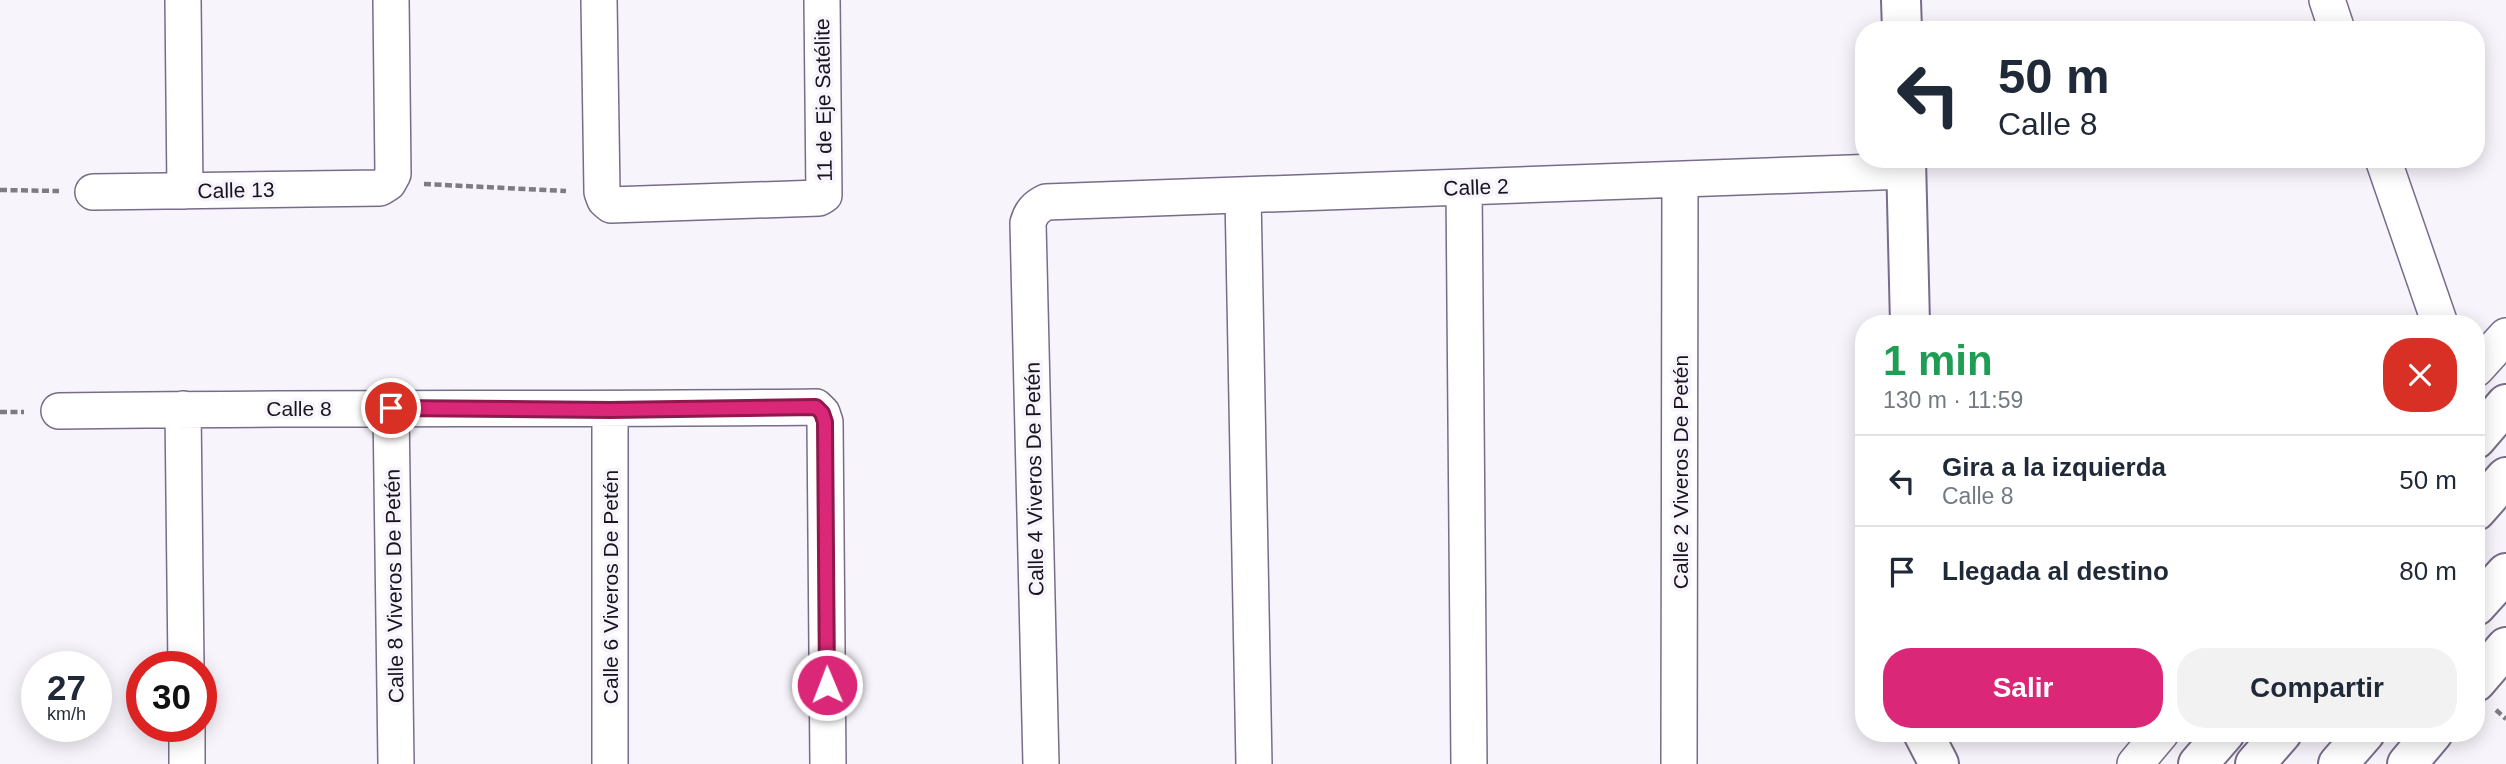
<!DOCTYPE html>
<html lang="es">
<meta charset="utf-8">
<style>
:root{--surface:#fff;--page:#f2f2f3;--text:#1f2937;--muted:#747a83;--line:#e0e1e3;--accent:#db2777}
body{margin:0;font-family:Arial,sans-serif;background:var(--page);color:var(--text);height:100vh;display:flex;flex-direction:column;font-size:26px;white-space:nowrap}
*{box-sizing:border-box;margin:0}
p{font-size:23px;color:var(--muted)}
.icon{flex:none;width:38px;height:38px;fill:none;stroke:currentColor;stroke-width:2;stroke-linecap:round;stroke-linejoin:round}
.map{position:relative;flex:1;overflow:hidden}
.sheet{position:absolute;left:1855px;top:315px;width:630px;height:427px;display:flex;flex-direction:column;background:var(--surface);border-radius:28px;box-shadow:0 4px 18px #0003}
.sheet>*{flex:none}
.guide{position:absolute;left:1855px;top:21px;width:630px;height:147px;border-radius:28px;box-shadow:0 4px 18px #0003;background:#fff;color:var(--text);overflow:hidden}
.speed{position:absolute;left:21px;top:651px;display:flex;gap:14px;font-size:35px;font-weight:700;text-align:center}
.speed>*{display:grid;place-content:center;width:91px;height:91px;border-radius:50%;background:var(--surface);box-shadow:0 4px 18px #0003;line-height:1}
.speed small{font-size:18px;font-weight:400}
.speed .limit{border:10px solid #d22;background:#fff;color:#111}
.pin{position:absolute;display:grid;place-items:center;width:60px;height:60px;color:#fff;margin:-30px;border:4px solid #fff;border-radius:50%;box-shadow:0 2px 7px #0007}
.me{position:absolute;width:77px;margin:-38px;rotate:359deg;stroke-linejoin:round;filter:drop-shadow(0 0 5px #0008)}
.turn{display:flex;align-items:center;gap:24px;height:147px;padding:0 28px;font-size:32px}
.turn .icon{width:91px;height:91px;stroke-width:2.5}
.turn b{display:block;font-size:49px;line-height:60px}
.round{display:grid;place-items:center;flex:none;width:74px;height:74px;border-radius:28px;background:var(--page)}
.head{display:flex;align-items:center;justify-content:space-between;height:119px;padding:0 28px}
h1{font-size:42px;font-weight:600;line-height:52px;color:#1e9e55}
.primary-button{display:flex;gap:14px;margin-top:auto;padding:14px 28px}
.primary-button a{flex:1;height:80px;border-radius:28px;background:var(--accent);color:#fff;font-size:28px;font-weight:600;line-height:80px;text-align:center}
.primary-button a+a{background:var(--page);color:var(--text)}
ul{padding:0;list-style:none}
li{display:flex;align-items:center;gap:21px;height:91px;padding:0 28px;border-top:2px solid var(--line)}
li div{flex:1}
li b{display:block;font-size:26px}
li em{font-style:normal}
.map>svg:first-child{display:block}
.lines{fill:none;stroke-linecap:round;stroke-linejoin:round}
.minor-casing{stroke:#796c8b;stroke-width:38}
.major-casing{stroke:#796c8b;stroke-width:42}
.highway-casing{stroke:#796c8b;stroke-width:42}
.path{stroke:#7f7b84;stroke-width:4.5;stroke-dasharray:7 3.5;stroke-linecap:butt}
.minor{stroke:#fff;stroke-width:35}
.major{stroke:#fff;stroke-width:38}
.highway{stroke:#fff;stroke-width:38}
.route-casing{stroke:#8e194d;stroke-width:18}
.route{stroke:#db2777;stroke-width:12}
.labels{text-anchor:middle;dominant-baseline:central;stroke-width:7;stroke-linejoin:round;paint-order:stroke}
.street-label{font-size:21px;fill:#191420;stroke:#f7f4fb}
</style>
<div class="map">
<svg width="2506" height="764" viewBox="0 0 2506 764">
<rect width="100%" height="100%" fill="#f7f4fb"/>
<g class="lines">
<!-- minor casing -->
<g class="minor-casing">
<path id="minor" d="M183 0 185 191
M599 0 602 192 605 200 611 205 819 198 824 195 822 0
M2327 0 2337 30
M2383 159 2440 324
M1464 187 1469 764
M93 192 380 188 388 183 393 174 391 0
M1243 195 1254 764
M2476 369 2506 336
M391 408 396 764
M183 409 186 667
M59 411C311 407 564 410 816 407L822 413 825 422 828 764
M187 726V764
M610 764V410
M1041 764 1028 223C1031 212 1036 207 1046 202L1906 171
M1679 764 1680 180
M2135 764 2161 733"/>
</g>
<!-- major casing -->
<g class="major-casing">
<path id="major" d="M1901 0 1902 30
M1906 159 1910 324
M2476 439 2506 404
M1923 733 1939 764
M2198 764 2225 733"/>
</g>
<!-- highway casing -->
<g class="highway-casing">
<path id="highway" d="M2476 511 2506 477
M2476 606 2506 573
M2476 682 2506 647
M2255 764 2282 733
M2338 764 2365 733
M2407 764 2433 733"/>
</g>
<!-- path -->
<path class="path" d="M424 184 566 191
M0 190 59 191
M0 412H24
M2496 710 2506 719"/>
<!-- minor -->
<use href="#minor" class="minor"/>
<!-- major -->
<use href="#major" class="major"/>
<!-- highway -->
<use href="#highway" class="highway"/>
</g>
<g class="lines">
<!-- route casing -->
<g class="route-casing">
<path id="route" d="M391 408 610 410 816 407 822 413 825 422 827 685"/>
</g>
<!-- route -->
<use href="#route" class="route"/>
</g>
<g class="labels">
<!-- street labels -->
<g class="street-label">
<text transform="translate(823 100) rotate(-91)">11 de Eje Satélite</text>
<text transform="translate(1476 187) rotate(-2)">Calle 2</text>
<text transform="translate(236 190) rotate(-1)">Calle 13</text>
<text x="299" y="408">Calle 8</text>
<text transform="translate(1680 472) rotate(-90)">Calle 2 Viveros De Petén</text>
<text transform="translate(1034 479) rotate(-91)">Calle 4 Viveros De Petén</text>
<text transform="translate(394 586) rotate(-91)">Calle 8 Viveros De Petén</text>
<text transform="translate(610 587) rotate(-90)">Calle 6 Viveros De Petén</text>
</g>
</g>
</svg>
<div class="speed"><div>27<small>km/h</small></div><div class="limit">30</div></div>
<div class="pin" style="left:391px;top:408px;background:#d93025"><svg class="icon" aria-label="arrive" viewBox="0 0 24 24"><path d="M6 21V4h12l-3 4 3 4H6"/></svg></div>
<svg class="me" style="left:827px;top:685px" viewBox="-20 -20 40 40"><circle r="17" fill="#db2777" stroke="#fff" stroke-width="3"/><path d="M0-11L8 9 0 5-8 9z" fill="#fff"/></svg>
<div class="guide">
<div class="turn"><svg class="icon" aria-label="left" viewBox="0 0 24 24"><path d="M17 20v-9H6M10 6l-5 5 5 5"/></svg><div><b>50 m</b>Calle 8</div></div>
</div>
<section class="sheet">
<div class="head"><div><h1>1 min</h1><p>130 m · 11:59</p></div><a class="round" style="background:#d93025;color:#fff"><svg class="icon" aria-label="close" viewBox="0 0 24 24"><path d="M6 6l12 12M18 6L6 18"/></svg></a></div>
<ul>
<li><svg class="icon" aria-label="left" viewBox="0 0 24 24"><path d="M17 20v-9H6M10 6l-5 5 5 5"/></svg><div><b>Gira a la izquierda</b><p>Calle 8</p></div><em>50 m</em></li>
<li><svg class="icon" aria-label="arrive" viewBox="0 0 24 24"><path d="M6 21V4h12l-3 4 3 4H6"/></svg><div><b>Llegada al destino</b></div><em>80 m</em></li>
</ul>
<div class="primary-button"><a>Salir</a><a>Compartir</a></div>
</section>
</div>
